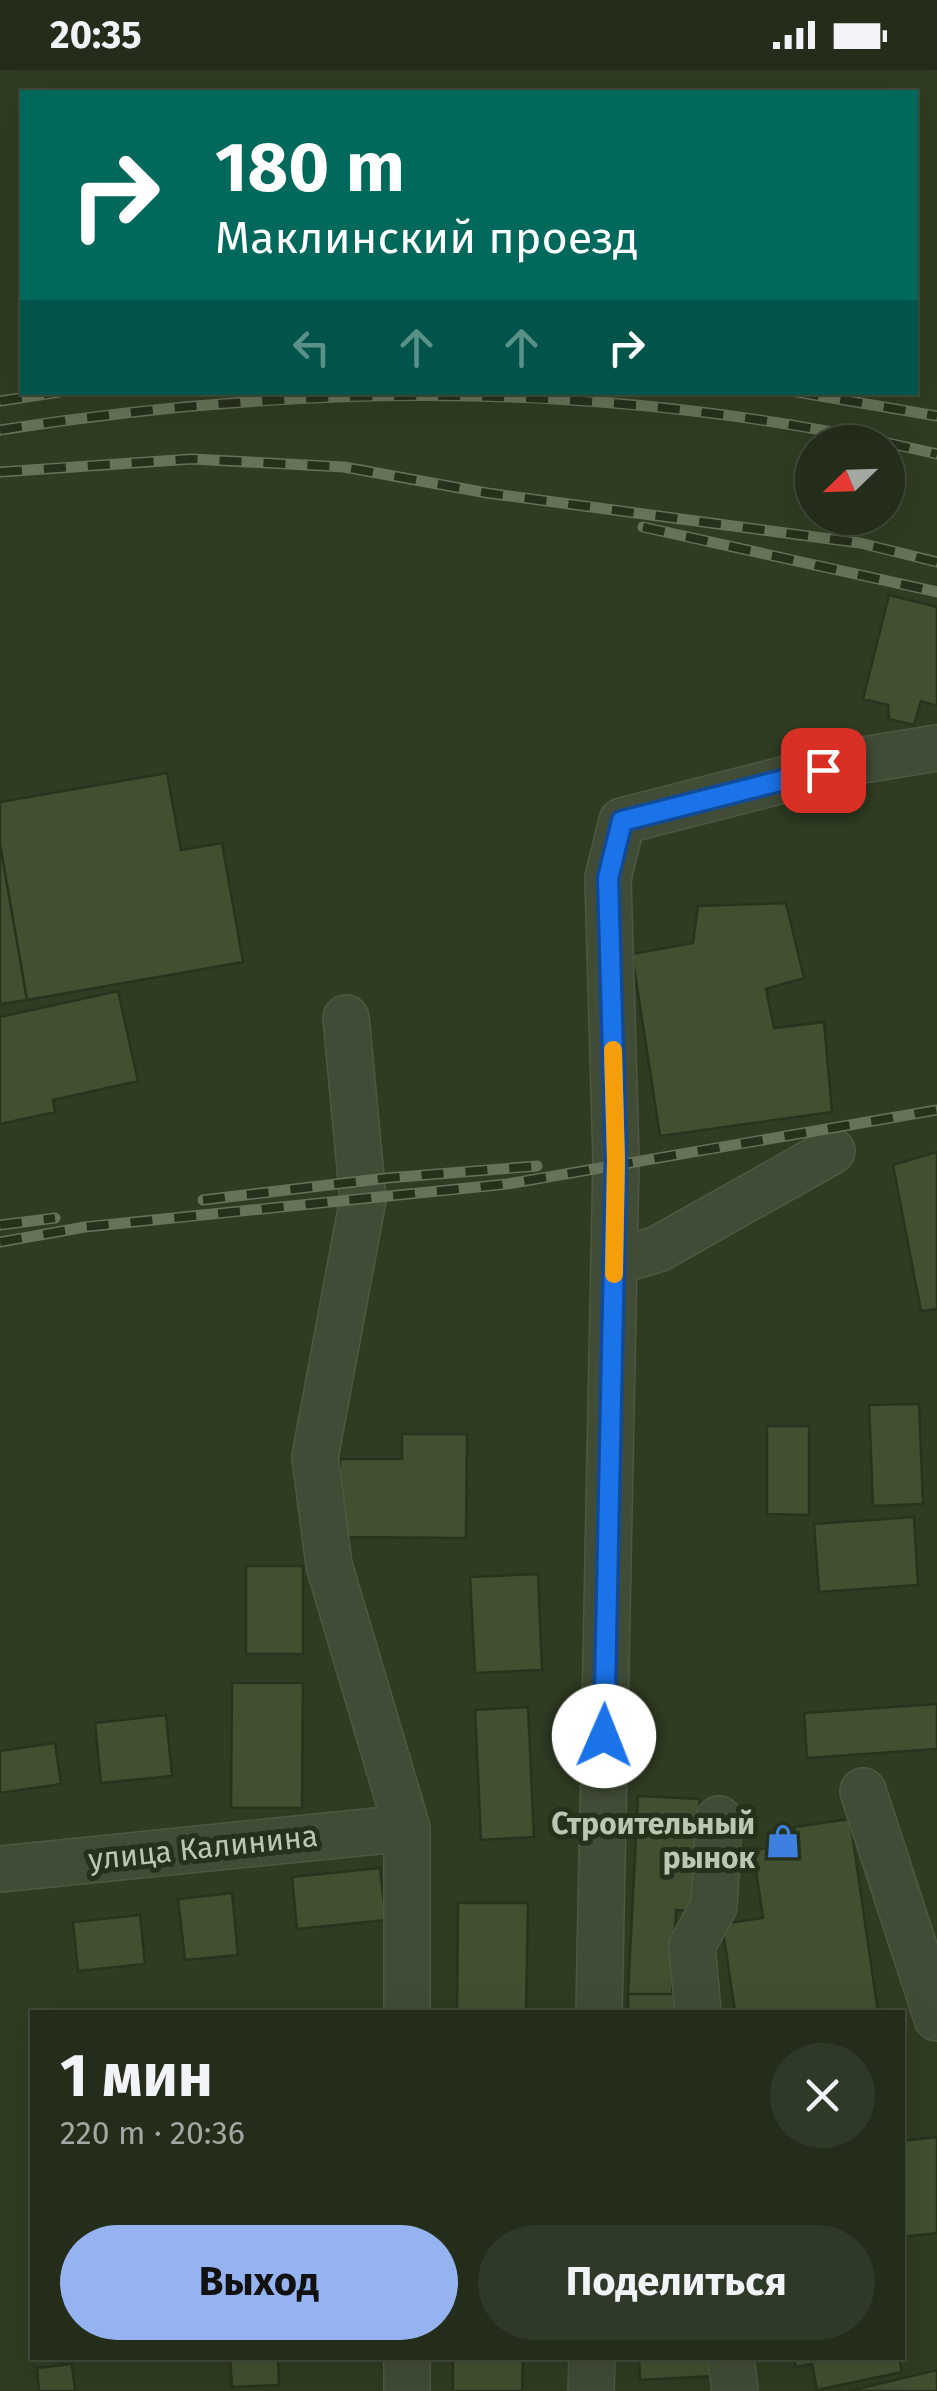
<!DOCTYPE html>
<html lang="ru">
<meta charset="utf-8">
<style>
:root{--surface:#232d1a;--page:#2f3927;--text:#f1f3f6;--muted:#a3a8a2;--line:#404939;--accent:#95b2f1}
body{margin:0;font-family:"Fira Sans",sans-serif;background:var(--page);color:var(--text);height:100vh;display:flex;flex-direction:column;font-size:38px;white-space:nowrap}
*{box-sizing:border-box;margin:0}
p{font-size:32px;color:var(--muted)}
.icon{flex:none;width:55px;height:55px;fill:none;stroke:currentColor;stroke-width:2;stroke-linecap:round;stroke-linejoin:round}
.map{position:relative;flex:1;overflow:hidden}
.drawer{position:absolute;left:30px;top:1940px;width:875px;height:350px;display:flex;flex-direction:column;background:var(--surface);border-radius:0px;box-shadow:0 10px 40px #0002,0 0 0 2px var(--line)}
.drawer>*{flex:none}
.banner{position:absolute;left:20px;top:20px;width:898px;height:305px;border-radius:0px;box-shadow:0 10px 40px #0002,0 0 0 2px var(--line);background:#00695c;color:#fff;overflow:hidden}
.needle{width:65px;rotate:247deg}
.tools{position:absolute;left:795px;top:355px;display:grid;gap:20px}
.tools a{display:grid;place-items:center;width:110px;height:110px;border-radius:50%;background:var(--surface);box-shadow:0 10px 40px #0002,0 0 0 2px var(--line);font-size:50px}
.pin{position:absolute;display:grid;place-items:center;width:85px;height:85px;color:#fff;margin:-42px;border-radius:20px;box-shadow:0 5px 15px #0006}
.me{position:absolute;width:110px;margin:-55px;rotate:1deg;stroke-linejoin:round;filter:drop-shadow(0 0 8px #0008)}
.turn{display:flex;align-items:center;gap:35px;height:210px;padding:0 30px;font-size:45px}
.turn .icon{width:130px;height:130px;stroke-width:2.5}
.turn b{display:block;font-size:70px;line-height:85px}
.lanes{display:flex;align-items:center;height:95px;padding:0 30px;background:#0003;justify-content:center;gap:50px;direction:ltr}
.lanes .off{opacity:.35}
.round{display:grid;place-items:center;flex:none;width:105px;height:105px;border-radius:52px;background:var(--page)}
.head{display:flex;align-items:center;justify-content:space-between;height:170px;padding:0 30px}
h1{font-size:60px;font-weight:700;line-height:75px}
.primary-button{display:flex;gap:20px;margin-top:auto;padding:20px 30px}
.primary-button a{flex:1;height:115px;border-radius:60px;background:var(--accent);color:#111;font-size:40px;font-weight:700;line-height:115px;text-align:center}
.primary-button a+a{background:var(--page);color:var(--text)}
.status{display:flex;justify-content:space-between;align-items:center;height:70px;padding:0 50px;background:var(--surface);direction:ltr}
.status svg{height:28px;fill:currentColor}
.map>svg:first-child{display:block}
.building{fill:#415031;stroke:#28331d;stroke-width:2.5}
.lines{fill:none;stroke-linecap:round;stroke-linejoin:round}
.minor-casing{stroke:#4d5842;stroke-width:48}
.minor{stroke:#414c36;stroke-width:45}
.rail-casing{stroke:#667358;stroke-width:11}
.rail{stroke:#26311b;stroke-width:8;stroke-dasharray:22;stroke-linecap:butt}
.route-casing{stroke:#114b97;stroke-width:25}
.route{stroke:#1a73e8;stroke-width:18}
.slow{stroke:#f59e0b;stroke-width:18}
.labels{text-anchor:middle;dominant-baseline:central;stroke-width:10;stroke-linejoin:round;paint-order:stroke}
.poi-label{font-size:30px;font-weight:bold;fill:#bcc7b1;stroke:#26311b;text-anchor:end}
.street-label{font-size:30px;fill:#bcc7b1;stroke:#26311b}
</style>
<div class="status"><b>20:35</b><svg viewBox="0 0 49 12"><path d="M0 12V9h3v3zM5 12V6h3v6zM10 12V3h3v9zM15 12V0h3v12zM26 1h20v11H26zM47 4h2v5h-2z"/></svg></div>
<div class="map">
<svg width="937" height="2321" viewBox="0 0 937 2321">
<rect width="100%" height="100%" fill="#2f3c22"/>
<!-- building -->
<path class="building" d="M889 525 937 537V636L921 631 914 655 889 649 888 635 863 629Z
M167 703 181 780 222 773 243 892 27 930 0 774V732Z
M0 774 27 930 0 934Z
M786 833 804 908 766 919 774 958 824 952 832 1042 660 1066 632 884 693 873 698 836Z
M118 921 138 1011 53 1030 55 1042 0 1054V947Z
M937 1082V1239L921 1241 893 1095Z
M919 1334 923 1434 873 1436 869 1335Z
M767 1356H809V1445L767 1444Z
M402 1364H467L466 1468 339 1467 340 1389H402Z
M914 1447 918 1515 819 1522 814 1454Z
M246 1496H303V1584H246Z
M538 1504 542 1600 475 1603 470 1507Z
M232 1613H303L302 1738H231Z
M937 1634V1679L807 1688 804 1643Z
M528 1637 534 1767 481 1770 475 1640Z
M166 1645 172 1706 101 1713 95 1653Z
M55 1673 61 1714 0 1723V1681Z
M638 1726 700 1729 694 1841 676 1840 672 1924H628Z
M850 1749 878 1942H735L722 1854 763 1848 753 1780 796 1774 794 1757Z
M380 1798 386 1850 297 1859 292 1807Z
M232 1823 238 1885 185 1890 178 1829Z
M458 1833H528L526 1942H457Z
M140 1845 145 1894 78 1901 73 1852Z
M628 1924H682V1942H628Z
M937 2067V2163L902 2167V2071Z
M230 2288H278L279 2315 232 2317Z
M453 2288H523L522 2321H453Z
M639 2288H711L712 2306 640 2310Z
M794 2288H899L902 2302 817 2320 812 2294 796 2297Z
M72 2294 75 2321H39L37 2298Z
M937 2300V2321H849Z"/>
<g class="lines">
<!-- minor casing -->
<g class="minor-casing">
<path id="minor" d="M346 948 363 1129 315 1387 329 1495 407 1758V1942
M614 1192 658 1179 832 1081
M863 1721 937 1948
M0 1799 407 1758
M599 1942 616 1090 608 808 622 751 857 691 937 678
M698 1942 692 1876 714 1836 719 1749
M407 2288V2321
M731 2288 735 2321
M591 2321 592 2288"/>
</g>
<!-- minor -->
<use href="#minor" class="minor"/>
<!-- rail casing -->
<g class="rail-casing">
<path id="rail" d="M797 322 937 346
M0 331 60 322
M0 360C292 314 593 311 883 372
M888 373 937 384
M0 402 192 389 344 397 487 423 860 473 937 492
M643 457 937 522
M203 1130 387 1108 537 1096
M0 1155 55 1148
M0 1172 85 1157 507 1114 937 1040"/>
</g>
<!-- rail -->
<use href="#rail" class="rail"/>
</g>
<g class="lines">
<!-- route casing -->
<g class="route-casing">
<path id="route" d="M604 1666 616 1090 608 808 622 751 823 700"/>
</g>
<!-- route -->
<use href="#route" class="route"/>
<!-- slow -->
<path class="slow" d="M613 980 616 1090 614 1204"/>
</g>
<!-- icons -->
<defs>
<g id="shop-bare" transform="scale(2.7)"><path d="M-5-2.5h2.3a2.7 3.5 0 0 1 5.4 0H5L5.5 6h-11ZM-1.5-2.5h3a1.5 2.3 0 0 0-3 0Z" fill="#3f7fe0" stroke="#26311b" stroke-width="2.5" paint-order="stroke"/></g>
</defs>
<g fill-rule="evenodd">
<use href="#shop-bare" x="783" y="1771"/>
</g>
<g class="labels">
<!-- poi labels -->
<g class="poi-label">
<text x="755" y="1754">Строительный<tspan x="755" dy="34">рынок</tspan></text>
</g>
<!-- street labels -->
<g class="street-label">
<text transform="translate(203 1778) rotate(-6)">улица Калинина</text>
</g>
</g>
</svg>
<div class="tools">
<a><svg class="needle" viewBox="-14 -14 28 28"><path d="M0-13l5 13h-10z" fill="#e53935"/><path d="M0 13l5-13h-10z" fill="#a3a8a2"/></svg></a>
</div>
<div class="pin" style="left:823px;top:700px;background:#d93025"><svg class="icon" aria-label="arrive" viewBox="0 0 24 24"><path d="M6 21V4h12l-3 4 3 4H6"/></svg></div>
<svg class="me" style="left:604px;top:1666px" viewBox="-20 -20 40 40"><circle r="19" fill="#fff"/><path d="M0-13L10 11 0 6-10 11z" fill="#1a73e8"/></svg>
<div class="banner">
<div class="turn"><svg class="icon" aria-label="right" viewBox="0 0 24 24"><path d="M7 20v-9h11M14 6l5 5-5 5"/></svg><div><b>180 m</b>Маклинский проезд</div></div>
<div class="lanes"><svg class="icon off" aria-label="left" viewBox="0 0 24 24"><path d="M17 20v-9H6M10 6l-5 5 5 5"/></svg><svg class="icon off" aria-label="ahead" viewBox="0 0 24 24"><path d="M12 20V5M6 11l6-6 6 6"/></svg><svg class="icon off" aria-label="ahead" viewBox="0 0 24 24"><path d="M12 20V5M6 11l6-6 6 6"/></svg><svg class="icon" aria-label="right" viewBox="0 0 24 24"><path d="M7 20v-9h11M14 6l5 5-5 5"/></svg></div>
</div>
<section class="drawer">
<div class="head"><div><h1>1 мин</h1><p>220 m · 20:36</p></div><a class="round"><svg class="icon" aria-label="close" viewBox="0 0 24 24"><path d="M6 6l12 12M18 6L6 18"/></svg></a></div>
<div class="primary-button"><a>Выход</a><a>Поделиться</a></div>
</section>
</div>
